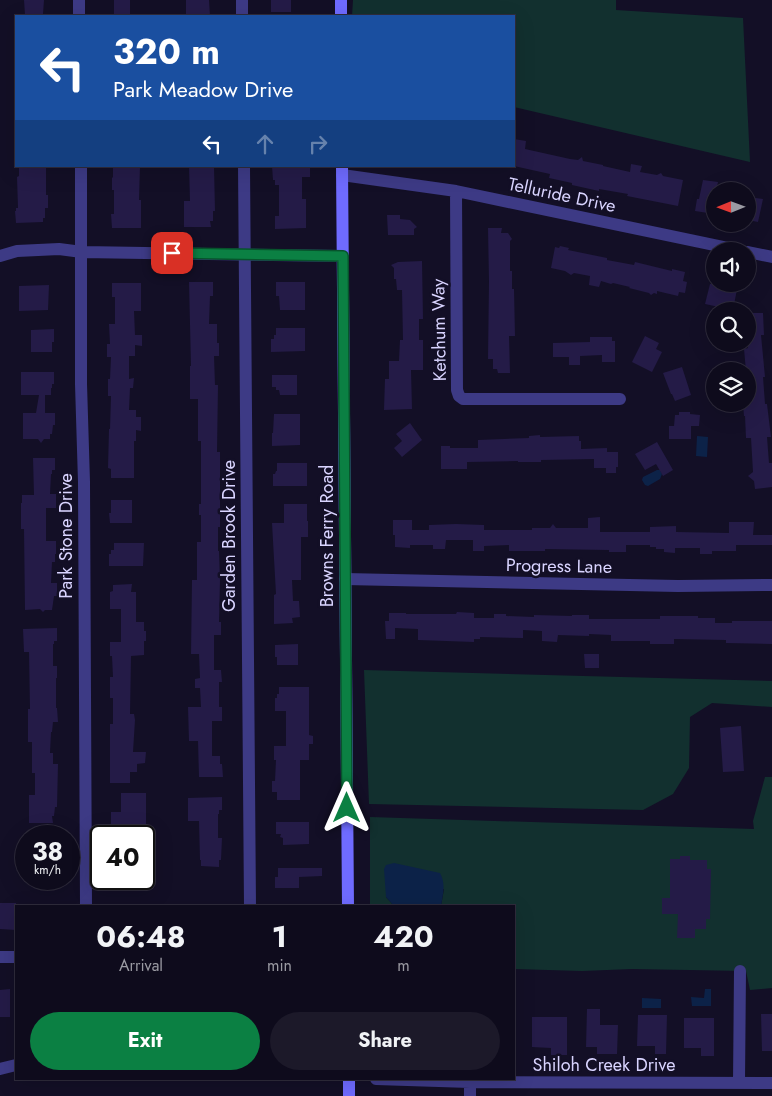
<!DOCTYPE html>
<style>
:root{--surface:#0e0b1c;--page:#1c1929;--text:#f1f3f6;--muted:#9b9ba3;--line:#2e2b3b;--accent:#0b8043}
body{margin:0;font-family:Jost,sans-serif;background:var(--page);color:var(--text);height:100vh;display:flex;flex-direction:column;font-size:19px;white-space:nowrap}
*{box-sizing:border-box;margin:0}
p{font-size:16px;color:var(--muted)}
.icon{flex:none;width:28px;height:28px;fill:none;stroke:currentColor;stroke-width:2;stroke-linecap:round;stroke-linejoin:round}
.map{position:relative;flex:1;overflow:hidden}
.sheet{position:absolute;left:15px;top:905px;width:500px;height:175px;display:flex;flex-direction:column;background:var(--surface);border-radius:0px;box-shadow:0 5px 20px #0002,0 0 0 1px var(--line)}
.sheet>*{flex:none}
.top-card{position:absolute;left:15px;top:15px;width:500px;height:152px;border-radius:0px;box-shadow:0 5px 20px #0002,0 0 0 1px var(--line);background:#1a4fa0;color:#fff;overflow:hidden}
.needle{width:32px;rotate:269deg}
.controls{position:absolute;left:706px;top:182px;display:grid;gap:10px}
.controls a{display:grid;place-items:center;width:50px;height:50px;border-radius:50%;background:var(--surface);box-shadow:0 5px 20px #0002,0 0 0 1px var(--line);font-size:25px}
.speed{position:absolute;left:15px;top:825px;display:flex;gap:10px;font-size:25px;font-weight:700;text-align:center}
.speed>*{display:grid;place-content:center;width:65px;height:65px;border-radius:50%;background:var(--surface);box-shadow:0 5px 20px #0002,0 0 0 1px var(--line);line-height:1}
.speed small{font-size:12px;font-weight:400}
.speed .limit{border:2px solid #111;border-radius:8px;background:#fff;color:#111}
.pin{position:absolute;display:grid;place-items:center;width:42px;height:42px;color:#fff;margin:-21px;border-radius:10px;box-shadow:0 2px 8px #0006}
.me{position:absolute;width:55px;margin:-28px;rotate:0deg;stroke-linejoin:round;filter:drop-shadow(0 0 4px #0008)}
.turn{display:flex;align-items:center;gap:18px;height:105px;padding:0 15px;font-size:22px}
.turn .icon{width:65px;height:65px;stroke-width:2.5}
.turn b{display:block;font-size:35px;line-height:42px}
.lanes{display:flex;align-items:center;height:48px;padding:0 15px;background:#0003;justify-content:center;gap:25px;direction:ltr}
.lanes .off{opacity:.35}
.eta{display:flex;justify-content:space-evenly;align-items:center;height:85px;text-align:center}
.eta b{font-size:30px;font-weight:700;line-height:35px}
.action{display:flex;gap:10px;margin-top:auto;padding:10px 15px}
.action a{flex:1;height:58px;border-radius:30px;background:var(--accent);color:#fff;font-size:20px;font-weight:700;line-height:58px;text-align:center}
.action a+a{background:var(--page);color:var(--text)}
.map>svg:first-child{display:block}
.green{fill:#12302f}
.water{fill:#0c2248}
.building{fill:#241b47}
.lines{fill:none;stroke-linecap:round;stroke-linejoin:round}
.street{stroke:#3d3a85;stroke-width:12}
.secondary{stroke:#6f6bff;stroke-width:12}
.route-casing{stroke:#07532c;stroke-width:12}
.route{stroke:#0b8043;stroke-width:9}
.labels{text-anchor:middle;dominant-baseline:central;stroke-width:5;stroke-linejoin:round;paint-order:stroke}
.street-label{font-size:18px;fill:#d9d4ff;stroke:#130f26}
</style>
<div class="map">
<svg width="772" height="1096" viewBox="0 0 772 1096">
<rect width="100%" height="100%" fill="#130f26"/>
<!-- green -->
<path class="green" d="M353 0H616V10L743 18 750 162 514 107V16H352Z
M364 670 772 681V707L712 703 690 717 689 768 673 794 643 810 369 804Z
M765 777H772V988L750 990 746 971 632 969 582 971 514 969V906H441L444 889 386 897 394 906H370V817L754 829 753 821Z"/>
<!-- water -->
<path class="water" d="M697 436 708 437 707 457 696 456Z
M657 470H660L662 474 660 479 648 486 645 485 642 480 643 477Z
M394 863 440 873C446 884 443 894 441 906H394L386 897 384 869 386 865Z
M705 989H711V1006H692L691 997 704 998Z
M642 998 661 999V1008H642Z"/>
<!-- building -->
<path class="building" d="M24 0H44L43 14 25 15Z
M114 0H130V16H114Z
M186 0H209L210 16H186Z
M271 0H291V12H271Z
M514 139 526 141 525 149 570 159 578 160 582 157 583 161 603 165V166L630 172 631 164 642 166 640 172 657 175 661 173 663 176 683 180 678 206 627 196 628 194 599 189V191L572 185V183L549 178 550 174 514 166Z
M19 166H44V168H46V195H48V208H45V218H43V222L16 223 15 211H16V208H18L17 177 19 176Z
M113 166H140L139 200H141V228H112L111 214H114V190H112V177L113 178Z
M189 166H214L215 211H213V221H210L211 227H184V201H190Z
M272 166H302V168H310V177H302V199H306V228L275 229V216H279V185H275V180H273Z
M703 180 718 182 716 191H715V206L709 205 708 213 695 211 697 199H699Z
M748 197 763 199 758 222 748 220Z
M387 215H400V219L410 220 417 227 414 229V235H388Z
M488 228H502L501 233H508L512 239 510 241V271H512V289H514L515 336H509L510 373H498L497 369H493V359H488L489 281Z
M560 246 569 248 568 250 607 258V260L634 265 635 262 672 271V269L685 272 683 281 687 282 685 293 679 292 678 296 657 291V294L654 293 651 295 649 293 629 288 630 287 613 283 611 284 601 281 599 287 589 285 590 276 574 273 571 275 565 271 551 268 555 247 559 248Z
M422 261 423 319H419V340H423V370H411L412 409 384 410 385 379H389V361H399L400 340H403L402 290H397L396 279H394V268L391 265 398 262Z
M189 282H213V296H210L209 324H217V343H219V356H214L215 385H218L217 452H220V527H218V551H219L220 580 219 622H221V635H214V670H221L222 682H219V707H222V721H212V756H220V764H222L223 777H199L198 741H189L188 707H201L200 688H195V679L200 678 199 654H191L192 580H197V542H201V515H199V504H201V441H198V399H190V366H191Z
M276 282H305V310H280L279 296H276Z
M112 283H141V311H134L135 335H142V346L135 345V356H129V379L134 378 133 388H130L129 410H136V417H141V431L136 430V441H134V478H111V469L108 468 109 429H110L111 396H108V379H110L111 357H107V344H110L109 324H115V297H112Z
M710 284H738L733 310 705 304Z
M49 285 48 310 19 311V286Z
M748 313H763L764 335H761L765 377H763L765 404H767L771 437H767L769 463H772V487L755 489 754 481 748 476 753 472 751 438H746L745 416H744L743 404H748V371H746L744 349 748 348Z
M276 328H305V351L271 352V339H274V335H276Z
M54 329V342H52V352H31V330Z
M645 336 659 343 656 349 662 352 652 372 632 362Z
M590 337H612V341H615V362H602V355L580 356V365H569V357H553V343L590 342Z
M682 367 691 395 675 401 672 394H671L663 373Z
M21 372H54V384H52V388H51V395H45V413H55V425H53L52 434H50V439H44L41 443 38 439H23V413H36L39 395H21Z
M272 375H297V395H280L279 390H276V387H272Z
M679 412H690V414L700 415 699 426H691V439H669V426H674L675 415H679Z
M274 414H300V445L272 446V433H273Z
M410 423 422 440 402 457 394 448 402 441 396 434Z
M540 435V437L579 436V441H581V449L607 448V452H618V467H616V473H606V468H594V459L541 460V462H518V461L467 462V469H441V446H450V448H478V440L529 438V436Z
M657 442 673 470 663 476 656 464 645 470 635 454Z
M33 458H55V470H52V474H51L50 494H56V508H46V541H56V554H55V562H52L51 583H57V596H54L52 610H45L43 612 40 609 25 610 24 529H21V503H22V495H34Z
M277 463H307V486H273V474H275L276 471H277Z
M111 500H132V523H110L109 513H111Z
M284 504H307V521H308V537H301V580H292L293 601H299L300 617 292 618 293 623 274 624V595L276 594 272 523H284Z
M600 517V532H650V527L676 526V532L729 533V522H754L753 535H772V545H736V551H712V554H700V548H675V553L664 552V549H656V547H650V545H626V552H609V550L545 549V551H509V545L484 546V551H473V540H446L445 549H433V545H410V548L395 547V535H393V520H412V530H429V525L456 524 484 525V530H532V528H550L553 524 556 528H588V518Z
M114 543H144L143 566H109V554H111V550H114Z
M132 584 131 592H136V622H144V631H146V641H144V655L131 656 130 714H134L135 720 133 752H146L145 763 137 764V772H130V783H110V724H113V698H110V677H113L112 656H110V642H121V609H110V592L113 591V585Z
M457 612 474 613V618H494V614H506V616L534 617V615L572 616V615H589V619H660V616H698V618H715V623H732V621H772V644L726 643V640L674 639V644H650V641H611V635L589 634V636L558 635 557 642 542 641V631L523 630V638L480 637V639H474V642L418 640V629L395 628V639H386L385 621H389V613H406V614H456Z
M57 628V641H54V644H53V666H57V678H56V708H57L58 722H53L52 732H51L50 753H53V764H58L57 807H55L54 816H52L53 823H29V795H35V773H32V742H28V709H30L29 652H24L23 629Z
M298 644V665H277V657H275V645Z
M584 654H599V668H585Z
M279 687H309V735L313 736V744H309V760H300V800H277V792H272V781H275L276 760H274V746H286V711H275V698H277V694H279Z
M741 726 744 771 723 772 720 728Z
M121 793H146V827H111V812H121Z
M222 797V810H219V814H218V838H222L221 860H219V867L201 866V860H200L199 821H188V798Z
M276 822H309V844L283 845V838L280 837 281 834H276Z
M680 856H690V860H707V869H711L710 919H706V929H695V938H677L678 914H662V898H670V859H680Z
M278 868H322V876L299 877V888H275V877H278Z
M0 903H16V930L0 929Z
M10 989V1017H0V990Z
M587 1009H600V1025H618L617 1054H597V1047H586Z
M761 1014H772V1051H762Z
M638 1015H667L666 1054H655V1046H637Z
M532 1017H567V1055H551V1048L532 1047Z
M684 1018H714V1056H701V1048H684Z"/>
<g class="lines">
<!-- street -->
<path class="street" d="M79 0V16
M242 0V16
M81 166V384L84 482 86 906
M244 166 250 906
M342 175 456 191 743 251
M456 191 457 390 459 396 463 399H620
M748 252 772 257
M0 256 17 251 59 249 82 252 343 256
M345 579 678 586 772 585
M0 957H16
M0 1069 16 1065
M376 1079 470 1082 772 1083
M470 1082V1096
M739 1082 740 971"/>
<!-- secondary -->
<path class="secondary" d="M341 0V16
M342 166 348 906
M349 1079V1096"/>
</g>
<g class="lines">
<!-- route casing -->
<g class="route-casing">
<path id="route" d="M172 253 343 256 347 808"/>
</g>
<!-- route -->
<use href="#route" class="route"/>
</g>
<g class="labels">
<!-- street labels -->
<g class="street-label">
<text transform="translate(562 195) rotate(12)">Telluride Drive</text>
<text transform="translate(439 330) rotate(-91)">Ketchum Way</text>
<text transform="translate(66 536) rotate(-90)">Park Stone Drive</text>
<text transform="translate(229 536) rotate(-90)">Garden Brook Drive</text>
<text transform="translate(327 536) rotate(-90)">Browns Ferry Road</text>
<text transform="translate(559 566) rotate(1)">Progress Lane</text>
<text x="604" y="1065">Shiloh Creek Drive</text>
</g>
</g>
</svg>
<div class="controls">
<a><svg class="needle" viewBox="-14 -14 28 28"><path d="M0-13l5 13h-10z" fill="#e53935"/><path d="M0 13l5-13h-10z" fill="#9b9ba3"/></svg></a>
<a><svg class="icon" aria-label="sound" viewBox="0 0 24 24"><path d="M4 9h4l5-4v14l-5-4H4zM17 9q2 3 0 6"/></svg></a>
<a><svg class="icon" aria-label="search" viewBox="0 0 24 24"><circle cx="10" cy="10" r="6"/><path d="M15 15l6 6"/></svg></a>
<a><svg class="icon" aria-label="layers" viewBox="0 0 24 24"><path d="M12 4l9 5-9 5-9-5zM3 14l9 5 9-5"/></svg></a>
</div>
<div class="speed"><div>38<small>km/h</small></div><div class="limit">40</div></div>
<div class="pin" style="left:172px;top:253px;background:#d93025"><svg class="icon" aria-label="arrive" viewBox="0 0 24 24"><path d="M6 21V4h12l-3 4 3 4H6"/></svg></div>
<svg class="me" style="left:347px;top:808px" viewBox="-20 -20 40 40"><path d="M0-17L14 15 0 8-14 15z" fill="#0b8043" stroke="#fff" stroke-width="4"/></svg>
<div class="top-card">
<div class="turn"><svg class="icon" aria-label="left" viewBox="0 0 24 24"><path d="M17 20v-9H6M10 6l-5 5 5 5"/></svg><div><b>320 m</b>Park Meadow Drive</div></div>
<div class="lanes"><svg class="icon" aria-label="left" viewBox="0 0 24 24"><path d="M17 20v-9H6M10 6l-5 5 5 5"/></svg><svg class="icon off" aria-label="ahead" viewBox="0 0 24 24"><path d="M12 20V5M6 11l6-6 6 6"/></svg><svg class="icon off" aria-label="right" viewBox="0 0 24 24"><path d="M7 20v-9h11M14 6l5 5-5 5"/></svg></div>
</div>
<section class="sheet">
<div class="eta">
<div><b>06:48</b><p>Arrival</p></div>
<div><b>1</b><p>min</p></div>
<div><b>420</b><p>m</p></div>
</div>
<div class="action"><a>Exit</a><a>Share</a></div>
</section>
</div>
